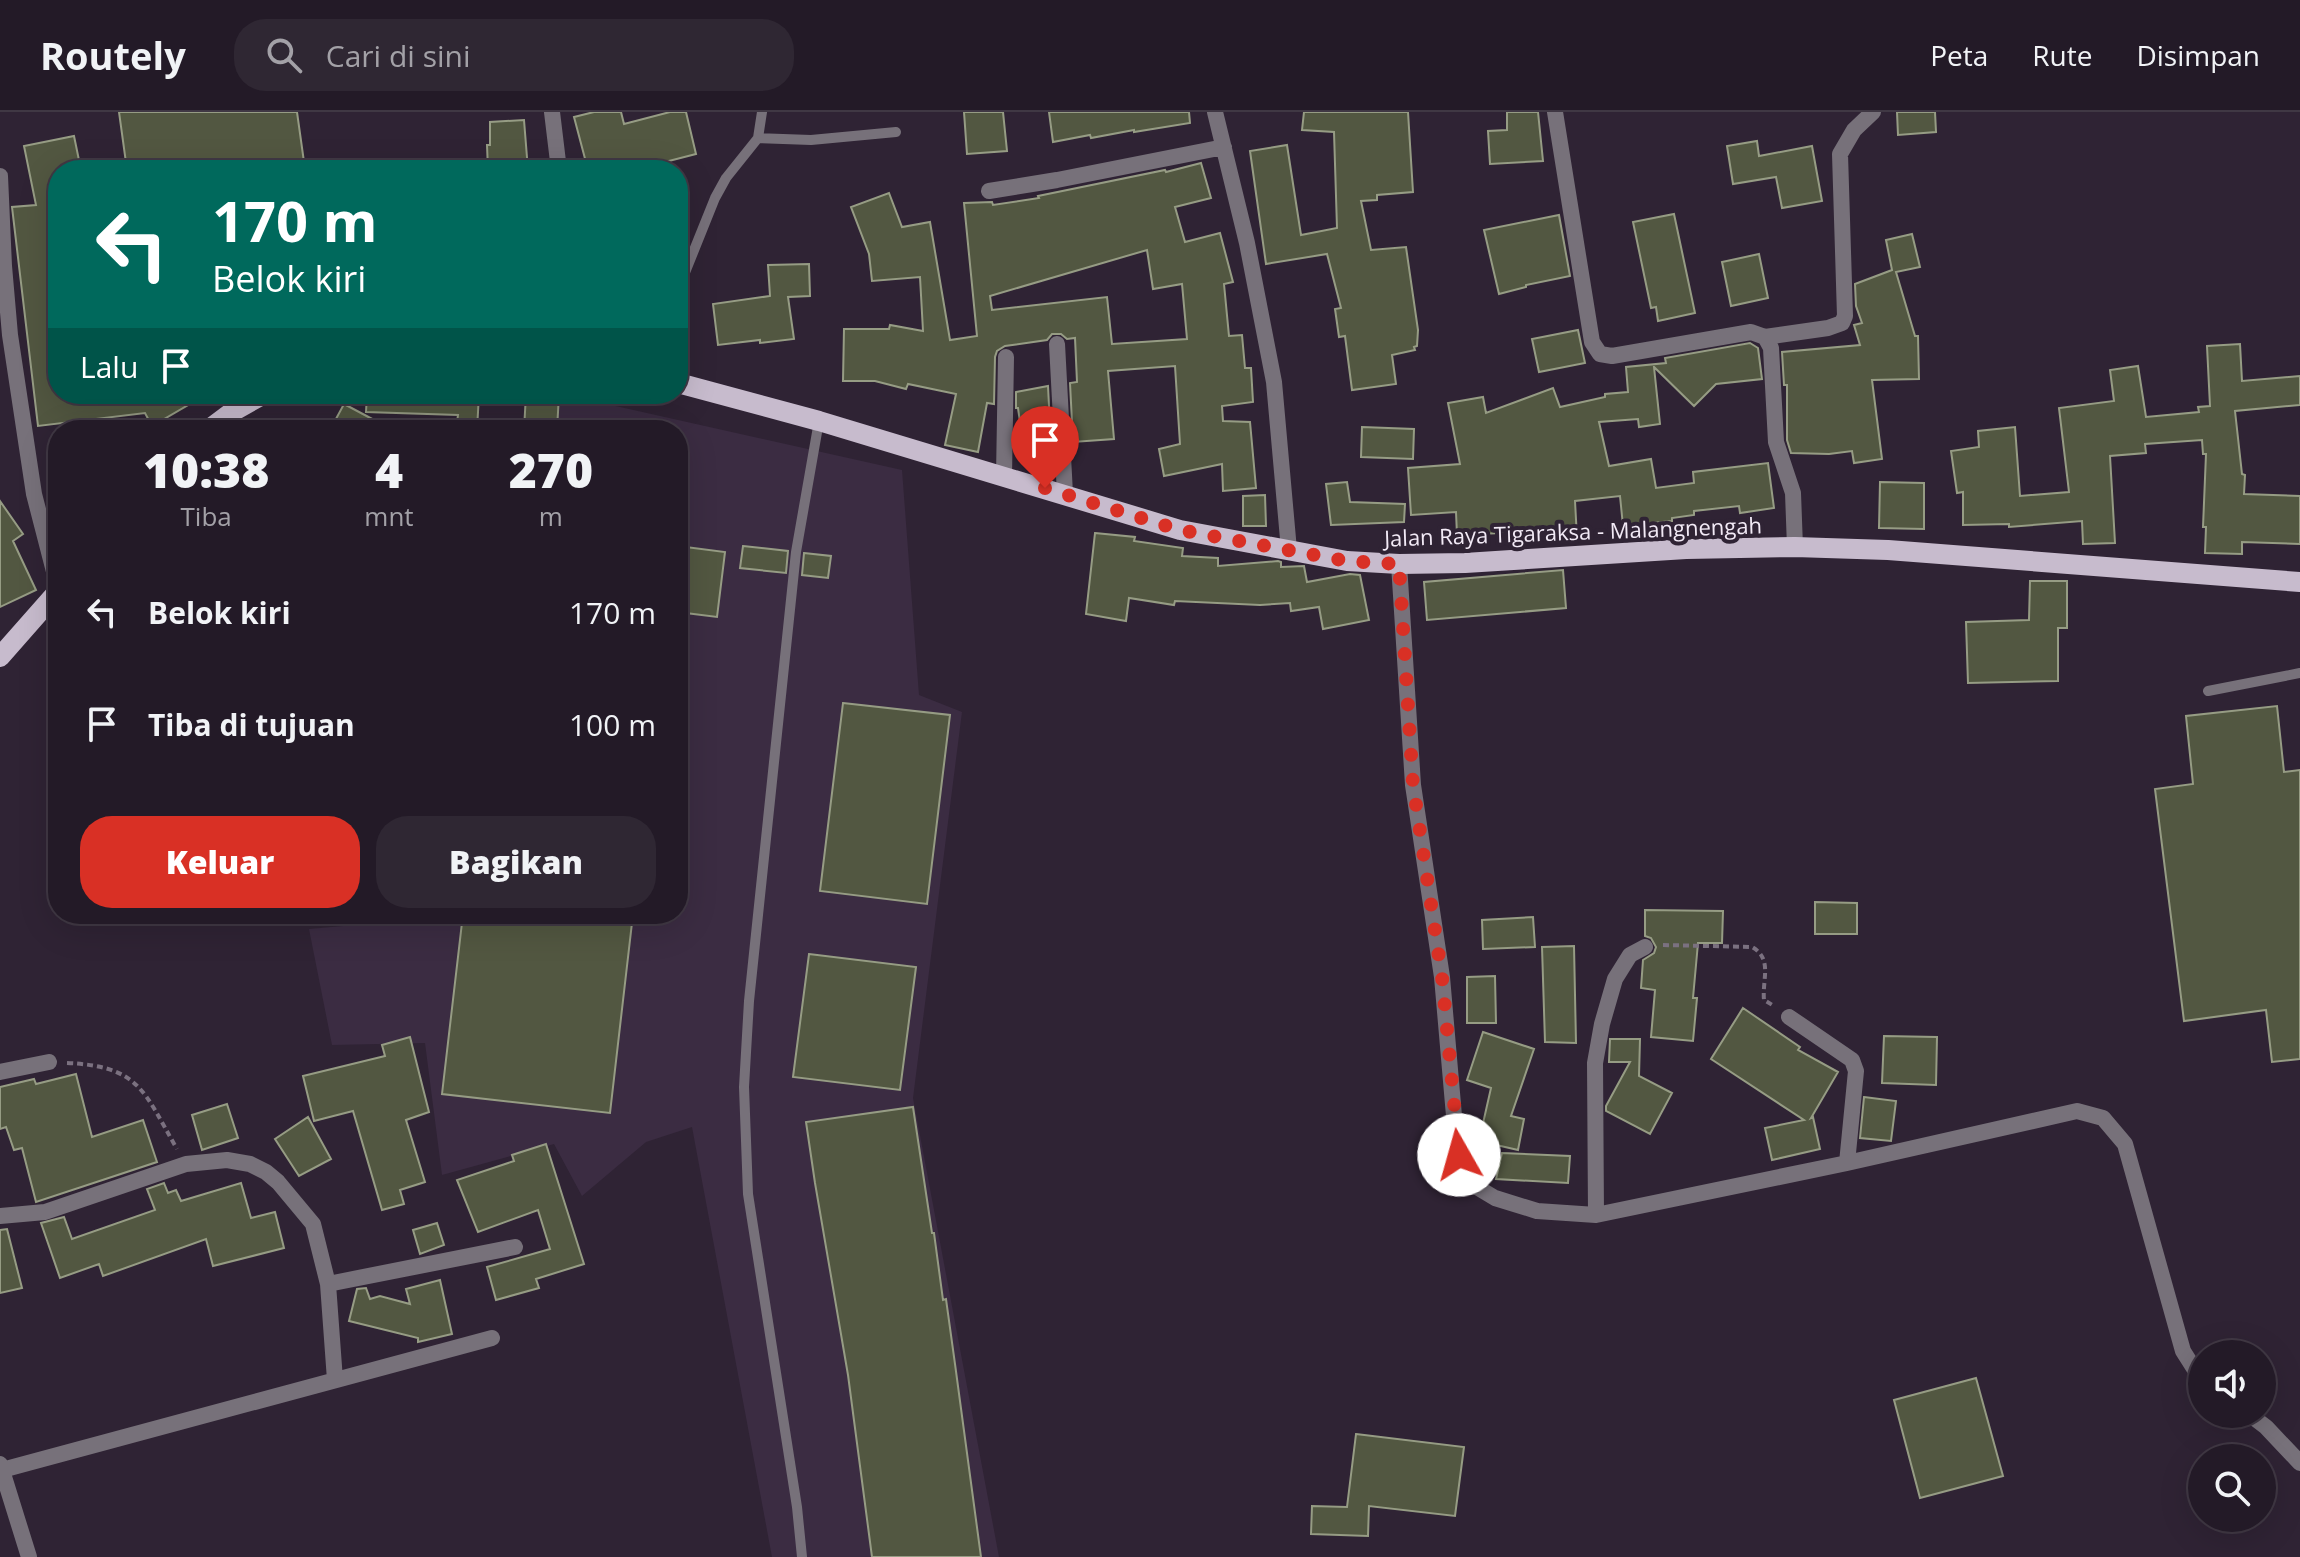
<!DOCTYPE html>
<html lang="id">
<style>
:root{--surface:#231a27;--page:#2f2733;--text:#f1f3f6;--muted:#a3a1a7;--line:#403844;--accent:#d93025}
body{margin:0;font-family:"Open Sans",sans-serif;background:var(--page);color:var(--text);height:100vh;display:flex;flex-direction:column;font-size:30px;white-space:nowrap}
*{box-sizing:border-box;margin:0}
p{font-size:26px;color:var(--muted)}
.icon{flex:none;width:44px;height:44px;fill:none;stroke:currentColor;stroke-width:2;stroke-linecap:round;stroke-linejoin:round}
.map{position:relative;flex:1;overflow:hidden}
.sheet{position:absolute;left:48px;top:308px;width:640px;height:504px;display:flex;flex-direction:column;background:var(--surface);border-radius:32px;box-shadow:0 8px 32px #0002,0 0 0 2px var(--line)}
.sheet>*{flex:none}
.guide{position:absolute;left:48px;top:48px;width:640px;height:244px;border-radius:32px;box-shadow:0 8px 32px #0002,0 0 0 2px var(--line);background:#00695c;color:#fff;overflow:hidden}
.buttons{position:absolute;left:2188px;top:1228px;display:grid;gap:16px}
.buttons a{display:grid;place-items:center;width:88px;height:88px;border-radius:50%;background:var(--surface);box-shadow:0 8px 32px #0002,0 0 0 2px var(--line);font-size:40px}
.pin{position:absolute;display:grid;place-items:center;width:68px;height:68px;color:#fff;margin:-82px -34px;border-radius:50% 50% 50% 0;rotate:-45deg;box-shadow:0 0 8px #0007}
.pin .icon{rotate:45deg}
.me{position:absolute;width:88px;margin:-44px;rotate:353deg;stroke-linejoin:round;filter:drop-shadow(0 0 6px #0008)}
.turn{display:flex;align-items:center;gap:28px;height:168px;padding:0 32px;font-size:36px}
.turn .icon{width:104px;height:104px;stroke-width:2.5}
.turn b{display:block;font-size:56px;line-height:68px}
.then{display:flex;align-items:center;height:76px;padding:0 32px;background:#0003;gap:16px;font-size:30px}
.eta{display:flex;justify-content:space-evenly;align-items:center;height:136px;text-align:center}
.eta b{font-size:48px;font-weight:800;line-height:56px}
.primary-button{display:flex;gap:16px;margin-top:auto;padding:16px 32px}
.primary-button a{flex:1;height:92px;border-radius:32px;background:var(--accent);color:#fff;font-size:32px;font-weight:800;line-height:92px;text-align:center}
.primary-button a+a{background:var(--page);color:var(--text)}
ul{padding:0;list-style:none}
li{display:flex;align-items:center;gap:24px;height:112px;padding:0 32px}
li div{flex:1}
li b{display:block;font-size:30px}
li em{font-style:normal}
header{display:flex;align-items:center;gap:48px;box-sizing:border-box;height:112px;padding:0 40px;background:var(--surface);border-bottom:2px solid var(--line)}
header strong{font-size:38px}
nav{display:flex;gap:44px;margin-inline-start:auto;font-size:28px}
.search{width:560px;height:72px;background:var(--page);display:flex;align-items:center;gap:20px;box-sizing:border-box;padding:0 28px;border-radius:32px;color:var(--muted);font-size:30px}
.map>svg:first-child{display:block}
.built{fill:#3b2c42}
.building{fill:#525741;stroke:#969c84;stroke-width:2;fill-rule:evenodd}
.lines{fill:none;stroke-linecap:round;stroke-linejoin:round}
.path{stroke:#7b7180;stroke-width:4;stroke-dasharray:6 4;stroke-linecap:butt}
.service{stroke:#77717a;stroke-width:10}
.minor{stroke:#77717a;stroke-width:16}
.primary{stroke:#c7bbcd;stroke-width:20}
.route{stroke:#d93025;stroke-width:14;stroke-dasharray:0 25.2}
.labels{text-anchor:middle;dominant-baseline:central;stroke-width:8;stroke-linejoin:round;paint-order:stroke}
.street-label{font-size:22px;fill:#f2eaf6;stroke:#2f2334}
</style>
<header>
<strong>Routely</strong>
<div class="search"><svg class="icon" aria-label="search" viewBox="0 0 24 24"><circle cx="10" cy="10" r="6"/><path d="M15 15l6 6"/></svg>Cari di sini</div>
<nav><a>Peta</a><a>Rute</a><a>Disimpan</a></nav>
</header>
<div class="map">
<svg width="2300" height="1445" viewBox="0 0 2300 1445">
<rect width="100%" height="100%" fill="#2f2334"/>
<!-- built -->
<path class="built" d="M562 282 902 358 919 583 962 600 913 986 999 1445H772L692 1015 646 1030 582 1084 554 1032 442 1063 425 931 332 933 309 817 366 812 377 802H678V318H553Z"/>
<!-- building -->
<path class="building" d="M119 0H297L304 50 245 58H127Z
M594 0H621L624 12 670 0H686L696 42 634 58H588L574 5Z
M964 0H1003L1007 39 967 42Z
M1049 0H1189L1190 11 1134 20V18L1091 26 1090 23 1053 30Z
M1304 0H1408L1413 80 1377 83V88L1361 89 1371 138 1406 135 1418 218 1417 234 1414 235 1415 238 1392 243 1396 272 1352 278 1345 224 1339 225 1335 197 1341 196 1327 142 1266 152 1250 39 1287 33 1301 123 1337 116 1334 20 1302 18Z
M1507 0H1538L1543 49 1490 52 1488 19 1507 18Z
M1897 0H1935L1936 20 1898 23Z
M524 8 528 58H488L487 33H490V10Z
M74 24 81 58H58V282H207L152 314 145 301 38 314 12 95 36 93 24 34Z
M1757 29 1759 44 1812 34 1822 89 1782 96 1776 65 1733 72 1727 34Z
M1201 51 1211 86 1175 95 1185 130 1220 121 1233 170 1224 172 1229 224 1242 223 1245 256H1251L1253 290 1222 294 1223 309 1250 310 1256 376 1223 379 1222 352 1164 364 1159 337 1180 332 1175 254 1108 259 1114 327 1073 330 1070 271 1077 270 1075 226 1067 227 1061 222H1052L1047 228 1005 234 997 239 995 245 994 292 987 291 978 340 945 333 956 282 908 272 906 277 875 269H843L844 217H889L890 213 923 219 920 165 872 169 869 142 851 95 889 81 902 115 930 110 950 228 977 224 964 91 992 90 993 93 1039 86 1038 84 1165 58 1166 60ZM1147 138 1153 177 1182 172 1187 227 1112 232 1107 185 992 198 990 184Z
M1674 102 1695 201 1658 209 1656 195 1651 196 1633 110Z
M1559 103 1570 164 1526 173V175L1499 182 1484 118Z
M1912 122 1920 155 1896 160 1915 224H1918L1919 267 1872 268 1882 347 1854 351 1852 339 1829 342 1791 341 1787 328V273H1784L1782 240 1860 233 1854 213 1862 211 1856 194 1855 172 1892 158 1886 128Z
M1759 142 1768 186 1731 194 1722 150Z
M809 152 810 184 788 185 794 227 760 231V228L718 233 713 192 770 184 768 153Z
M1578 218 1585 251 1539 260 1532 227Z
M1750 231 1758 236 1762 267 1716 272 1694 294 1654 255 1660 312 1639 315 1638 307 1599 310 1609 354 1651 347 1656 376 1694 371 1693 360 1768 351 1774 396 1740 401 1739 394 1694 399V403L1672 406V409L1623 414 1620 384 1575 389 1577 426 1544 428V422L1503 425 1502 421 1457 423 1456 400 1411 403 1408 356 1460 352 1448 291 1483 285 1486 301 1553 276 1560 295 1605 285V282L1628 280 1626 255 1666 251 1665 246Z
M2240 232 2242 269 2300 264V293L2235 299 2242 362 2245 363 2244 382 2300 384V432L2242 430V442L2205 441 2206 415H2203L2206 342H2203L2202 328 2145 332 2146 341 2110 344 2115 431 2083 432 2082 409 2009 415V412L1963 413V380L1957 381 1951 339 1979 335 1978 319 2015 315 2020 384 2069 380 2059 296 2114 289 2110 258 2138 254 2146 305 2199 300 2198 295 2210 294 2207 234Z
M1048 274 1051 334 1024 338 1018 296H1016V280Z
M367 282H479L477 318H456L458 303 366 300Z
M526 282H559L557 318H524Z
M344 292 393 318H330Z
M1362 315 1414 317 1413 347 1361 345Z
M1347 370 1350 390 1405 392 1404 410 1331 413 1326 372Z
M1880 370 1924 371V417L1879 416Z
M1265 383 1266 414H1243V384Z
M0 389 23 422 13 429 36 478 0 495Z
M1095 421 1135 425 1134 429 1183 436 1182 444 1218 446V454L1278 449 1281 450V455L1304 454 1307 470 1350 462 1360 463 1369 508 1323 517 1319 495 1291 499 1290 491 1260 493 1175 489 1174 493 1129 486 1126 509 1086 502Z
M678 434 725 440 717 505 678 500Z
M743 434 788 439 786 461 740 456Z
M804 441 831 444 828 466 802 463Z
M1563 458 1566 496 1427 508 1424 470Z
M2030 469H2067V516H2058V569L1968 571 1966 510 2029 508Z
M843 591 950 603 927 792 820 779Z
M2277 594 2284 660 2300 658V947L2272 950 2266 898 2184 909 2155 677 2193 672 2186 604Z
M1815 790 1857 791V822H1815Z
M1645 798 1723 799 1722 831H1698L1693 886H1697L1693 929 1651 925 1655 878 1641 876 1643 848 1654 841 1656 835 1651 826 1645 824Z
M463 802H633L610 1001 442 982Z
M1533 805 1535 835 1483 837 1482 808Z
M1574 834 1576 931 1545 930 1542 835Z
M809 842 916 855 900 978 793 965Z
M1495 864 1496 911H1467V865Z
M1743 896 1800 935 1798 938 1838 960 1811 1006 1813 1005 1820 1037 1772 1048 1765 1016 1804 1008 1711 947Z
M1483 920 1534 937 1511 1004 1524 1007 1518 1038 1479 1029 1491 976 1467 968Z
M1884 924 1937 925 1936 973 1882 971Z
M410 925 429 1000 406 1008 425 1070 400 1078 404 1092 382 1098 353 999 314 1009 303 964 385 944 382 933Z
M1610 927H1640L1639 964 1672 981 1650 1022 1606 999V994L1630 950H1609Z
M76 962 92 1025 143 1008 157 1050 36 1090 22 1036 14 1038 6 1015 0 1017V975L34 967 36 972Z
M1864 985 1896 989 1891 1029 1860 1026Z
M227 992 238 1026 202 1038 192 1003Z
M913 995 932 1121H934L943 1188 946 1187 955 1252 981 1445H872L848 1263 815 1071 806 1010Z
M308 1005 331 1047 299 1064 275 1027Z
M546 1032 584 1152 536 1167 539 1176 496 1188 487 1155 550 1137 538 1098 478 1120 457 1068 514 1049 512 1043Z
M1502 1041 1570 1044 1568 1071 1496 1067Z
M164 1071 168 1081 176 1078 181 1089 241 1071 251 1106 275 1100 284 1136 213 1154 206 1127 103 1164 99 1152 60 1166 41 1111 64 1105 72 1127 155 1098 147 1077Z
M437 1111 444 1133 420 1142 413 1118Z
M7 1117 22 1176 0 1181V1118Z
M440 1168 452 1222 418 1230V1226L349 1209 357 1177 366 1176 370 1187 380 1184 410 1192 406 1177Z
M1976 1266 2003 1364 1920 1386 1894 1288Z
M1356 1322 1464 1335 1455 1404 1369 1394 1368 1424 1311 1422 1312 1394 1347 1395Z"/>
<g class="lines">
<!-- path -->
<path class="path" d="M1663 833 1752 835C1773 847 1762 867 1764 888L1774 894
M67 951C140 954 144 980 177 1037"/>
<!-- service -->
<path class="service" d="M758 26 811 28 896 20
M678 178 715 86 726 66 758 26 762 0
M2208 579 2300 561
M802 1445 797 1395 748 1082 744 975 749 889 796 440 819 309"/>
<!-- minor -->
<path class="minor" d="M552 0 559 58
M1215 0 1247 131 1274 270 1289 438
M1555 0 1592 230 1600 242 1612 244 1751 220 1765 225 1828 216 1842 211 1845 204 1840 42 1854 18 1873 0
M0 64 4 154 10 223 34 382 58 475
M989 79 1057 68 1224 35
M1765 225 1771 236 1776 330 1793 381 1795 435
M1057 232 1065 382
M1004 364 1006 245
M1399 452 1413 673 1442 865 1456 1027 1462 1058 1475 1074 1495 1086 1537 1099 1596 1103 1847 1051 2077 999 2103 1006 2125 1032 2183 1239 2202 1269
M1789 905 1852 948 1856 959 1847 1051
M0 960 49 950
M1596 1103 1595 951 1602 912 1615 867 1630 843 1645 835
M0 1104 45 1100 186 1052 227 1048 250 1052 266 1060 278 1070 313 1112 328 1172 515 1135
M328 1172 335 1268
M2249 1302 2266 1315 2300 1351
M0 1352 29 1445
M2 1358 492 1226"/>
<!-- primary -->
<path class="primary" d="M678 271 819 309 1180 418 1347 449 1399 452 1465 451 1686 437 1795 435 1888 438 2300 470
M208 318 232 300 264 282
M0 545 58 479"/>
</g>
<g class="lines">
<!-- route -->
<path class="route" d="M1045 376 1180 418 1347 449 1399 452 1413 673 1442 865 1459 1043"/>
</g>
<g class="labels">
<!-- street labels -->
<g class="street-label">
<text transform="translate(1573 419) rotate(-2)">Jalan Raya Tigaraksa - Malangnengah</text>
</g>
</g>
</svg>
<div class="buttons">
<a><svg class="icon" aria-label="sound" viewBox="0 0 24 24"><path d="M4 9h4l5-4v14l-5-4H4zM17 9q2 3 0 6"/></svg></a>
<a><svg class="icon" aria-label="search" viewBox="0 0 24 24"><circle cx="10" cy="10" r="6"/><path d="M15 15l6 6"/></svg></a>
</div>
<div class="pin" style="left:1045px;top:376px;background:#d93025"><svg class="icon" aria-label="arrive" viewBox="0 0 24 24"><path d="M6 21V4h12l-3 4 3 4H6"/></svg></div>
<svg class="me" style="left:1459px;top:1043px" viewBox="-20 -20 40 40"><circle r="19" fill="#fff"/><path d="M0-13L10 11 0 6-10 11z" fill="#d93025"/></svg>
<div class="guide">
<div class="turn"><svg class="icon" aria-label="left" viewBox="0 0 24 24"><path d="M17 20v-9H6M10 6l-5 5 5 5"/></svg><div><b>170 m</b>Belok kiri</div></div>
<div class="then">Lalu<svg class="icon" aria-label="arrive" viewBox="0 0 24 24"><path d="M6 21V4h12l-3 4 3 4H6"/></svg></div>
</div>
<section class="sheet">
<div class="eta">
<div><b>10:38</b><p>Tiba</p></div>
<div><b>4</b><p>mnt</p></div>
<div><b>270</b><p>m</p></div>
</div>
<ul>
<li><svg class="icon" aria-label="left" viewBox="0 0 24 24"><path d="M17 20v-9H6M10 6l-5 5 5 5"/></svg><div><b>Belok kiri</b></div><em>170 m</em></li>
<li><svg class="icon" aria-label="arrive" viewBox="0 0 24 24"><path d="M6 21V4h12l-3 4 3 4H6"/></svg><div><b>Tiba di tujuan</b></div><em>100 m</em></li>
</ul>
<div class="primary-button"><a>Keluar</a><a>Bagikan</a></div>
</section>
</div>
